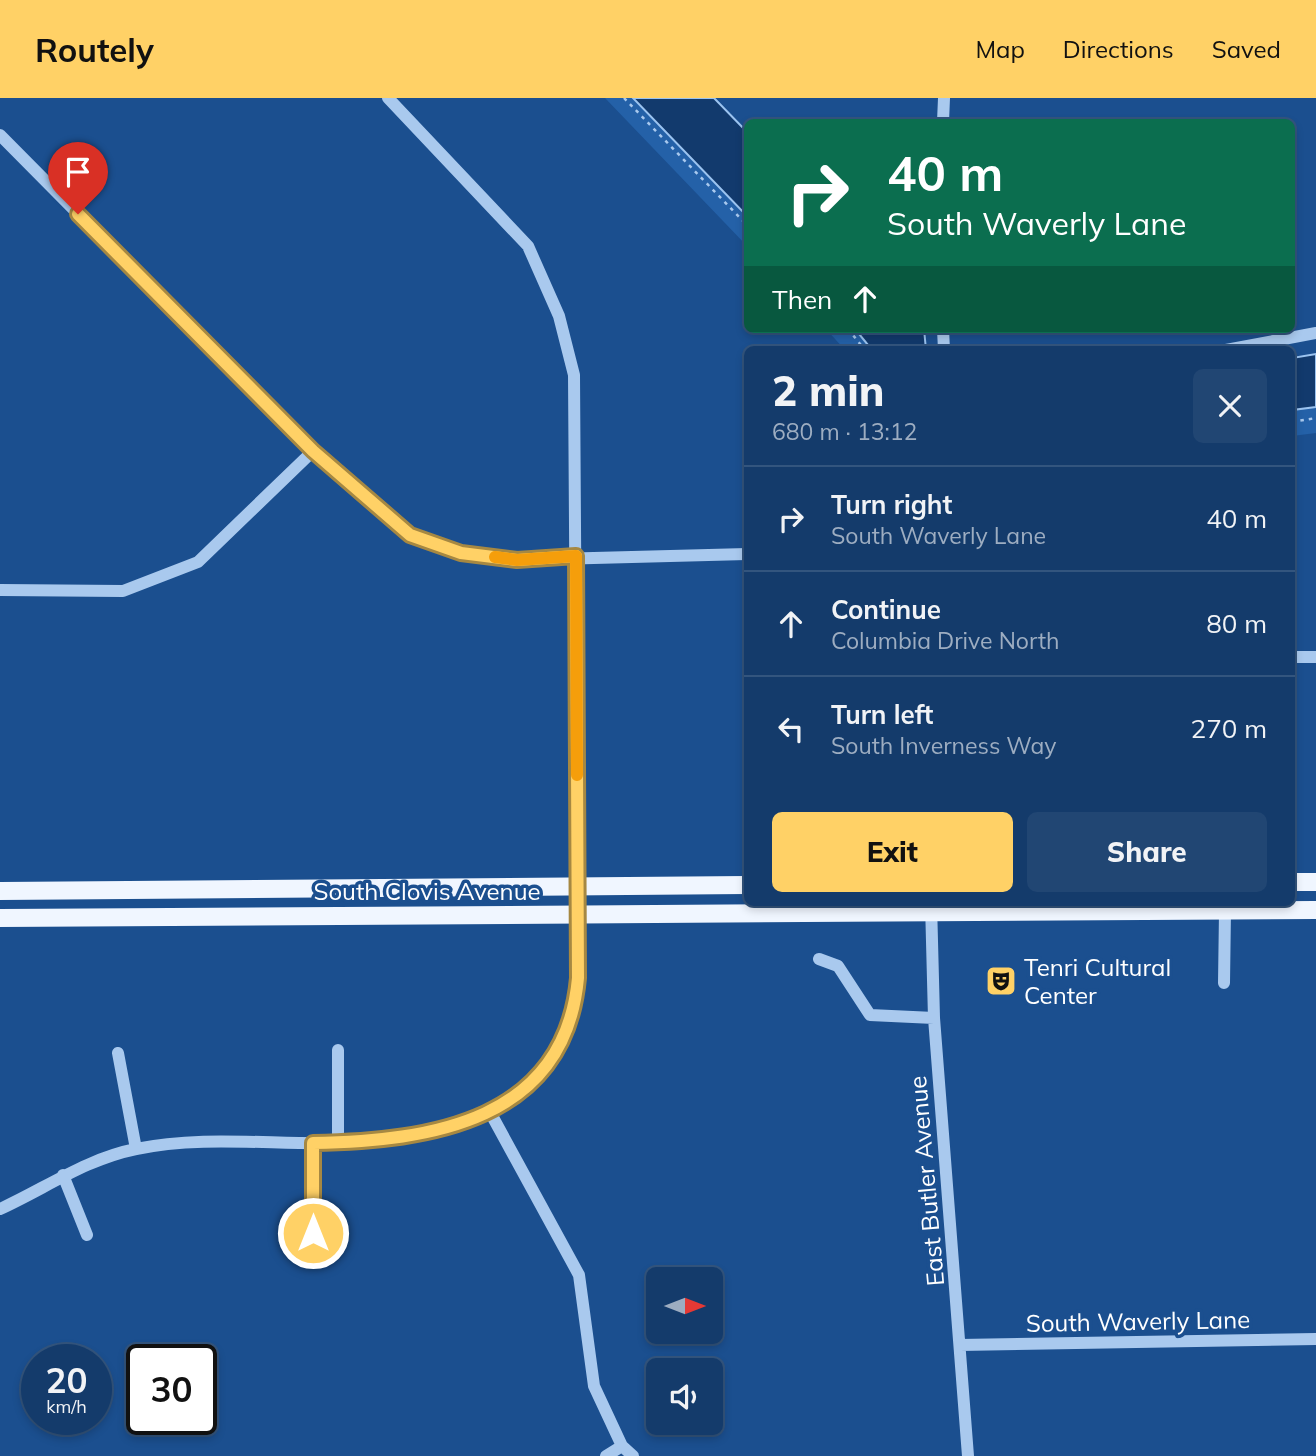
<!DOCTYPE html>
<meta charset="utf-8">
<style>
:root{--surface:#143b6b;--page:#214673;--text:#f1f3f6;--muted:#9dadc1;--line:#33557e;--accent:#ffd166}
body{margin:0;font-family:Mulish,sans-serif;background:var(--page);color:var(--text);height:100vh;display:flex;flex-direction:column;font-size:26px;white-space:nowrap}
*{box-sizing:border-box;margin:0}
p{font-size:23px;color:var(--muted)}
.icon{flex:none;width:38px;height:38px;fill:none;stroke:currentColor;stroke-width:2;stroke-linecap:round;stroke-linejoin:round}
.map{position:relative;flex:1;overflow:hidden}
.sheet{position:absolute;left:744px;top:248px;width:551px;height:560px;display:flex;flex-direction:column;background:var(--surface);border-radius:10px;box-shadow:0 4px 10px #0003,0 0 0 2px var(--line)}
.sheet>*{flex:none}
.banner{position:absolute;left:744px;top:21px;width:551px;height:214px;border-radius:10px;box-shadow:0 4px 10px #0003,0 0 0 2px var(--line);background:#0b6e4f;color:#fff;overflow:hidden}
.needle{width:46px;rotate:90deg}
.fabs{position:absolute;left:646px;top:1169px;display:grid;gap:14px}
.fabs a{display:grid;place-items:center;width:77px;height:77px;border-radius:10px;background:var(--surface);box-shadow:0 4px 10px #0003,0 0 0 2px var(--line);font-size:35px}
.speed{position:absolute;left:21px;top:1246px;display:flex;gap:14px;font-size:35px;font-weight:700;text-align:center}
.speed>*{display:grid;place-content:center;width:91px;height:91px;border-radius:50%;background:var(--surface);box-shadow:0 4px 10px #0003,0 0 0 2px var(--line);line-height:1}
.speed small{font-size:18px;font-weight:400}
.speed .limit{border:4px solid #111;border-radius:10px;background:#fff;color:#111}
.pin{position:absolute;display:grid;place-items:center;width:60px;height:60px;color:#fff;margin:-72px -30px;border-radius:50% 50% 50% 0;rotate:-45deg;box-shadow:0 0 7px #0007}
.pin .icon{rotate:45deg}
.me{position:absolute;width:77px;margin:-38px;rotate:0deg;stroke-linejoin:round;filter:drop-shadow(0 0 5px #0008)}
.turn{display:flex;align-items:center;gap:24px;height:147px;padding:0 28px;font-size:32px}
.turn .icon{width:91px;height:91px;stroke-width:2.5}
.turn b{display:block;font-size:49px;line-height:60px}
.then{display:flex;align-items:center;height:66px;padding:0 28px;background:#0003;gap:14px;font-size:26px}
.round{display:grid;place-items:center;flex:none;width:74px;height:74px;border-radius:10px;background:var(--page)}
.summary{display:flex;align-items:center;justify-content:space-between;height:119px;padding:0 28px}
h1{font-size:42px;font-weight:800;line-height:52px}
.action{display:flex;gap:14px;margin-top:auto;padding:14px 28px}
.action a{flex:1;height:80px;border-radius:10px;background:var(--accent);color:#111;font-size:28px;font-weight:800;line-height:80px;text-align:center}
.action a+a{background:var(--page);color:var(--text)}
ul{padding:0;list-style:none}
li{display:flex;align-items:center;gap:21px;height:105px;padding:0 28px;border-top:2px solid var(--line)}
li div{flex:1}
li b{display:block;font-size:26px}
li em{font-style:normal}
header{display:flex;align-items:center;gap:42px;box-sizing:border-box;height:98px;padding:0 35px;background:var(--accent);color:#111}
header strong{font-size:33px}
nav{display:flex;gap:38px;margin-inline-start:auto;font-size:24px}
.map>svg:first-child{display:block}
.green{fill:#2461a8}
.water{fill:#123a6d;stroke:#9cc4f0;stroke-width:2}
.lines{fill:none;stroke-linecap:round;stroke-linejoin:round}
.path{stroke:#a9c9ee;stroke-width:2.5;stroke-dasharray:3.5 5;stroke-linecap:butt}
.minor{stroke:#a9c9ee;stroke-width:12}
.major{stroke:#f0f6ff;stroke-width:18}
.route-casing{stroke:#a68842;stroke-width:18}
.route{stroke:#ffd166;stroke-width:12}
.slow{stroke:#f59e0b;stroke-width:12}
.labels{text-anchor:middle;dominant-baseline:central;stroke-width:7;stroke-linejoin:round;paint-order:stroke}
.street-label{font-size:24px;fill:#fff;stroke:#1b4f8f}
.poi-label{font-size:24px;fill:#fff;stroke:#1b4f8f;text-anchor:start}
</style>
<header>
<strong>Routely</strong>
<nav><a>Map</a><a>Directions</a><a>Saved</a></nav>
</header>
<div class="map">
<svg width="1316" height="1358" viewBox="0 0 1316 1358">
<rect width="100%" height="100%" fill="#1b4f8f"/>
<!-- green -->
<path class="green" d="M605 0H633L747 118V148Z
M826 231H855L872 252H845Z
M1316 309V335L1292 338V312Z"/>
<!-- water -->
<path class="water" d="M633 0H714L747 34V118Z
M855 231H924L926 252H872Z
M1316 256V309L1292 312V260Z"/>
<g class="lines">
<!-- path -->
<path class="path" d="M624 0 747 127
M848 231 865 252
M1292 324 1316 320"/>
<!-- minor -->
<path class="minor" d="M388 0 528 148 559 218 574 277 578 880C572 945 546 983 490 1014L579 1177 594 1288 622 1348 633 1358
M943 24 944 0
M0 37 313 353 410 437 461 455 517 462 747 456
M943 231 944 252
M1226 252 1316 235
M0 492 123 493 198 464 313 353
M1292 559H1316
M931 805 934 920 968 1358
M819 861 838 868 870 917 934 920
M1224 885 1225 813
M338 952V1045
M118 955 136 1051
M313 1045V1135
M63 1077 87 1137
M0 1111C46 1090 86 1061 136 1051 202 1037 273 1047 339 1045 393 1043 440 1032 490 1014
M960 1247 1316 1241
M606 1358 622 1348"/>
<!-- major -->
<path class="major" d="M1292 784H1316
M0 793 747 787
M0 820 1316 812"/>
</g>
<g class="lines">
<!-- route casing -->
<g class="route-casing">
<path id="route" d="M78 116 313 353 410 437 461 455 517 462 576 458 578 880C565 1023 431 1043 313 1045V1135"/>
</g>
<!-- route -->
<use href="#route" class="route"/>
<!-- slow -->
<path class="slow" d="M495 459 517 462 576 458 577 677"/>
</g>
<!-- icons -->
<defs>
<g id="theatre-square" transform="scale(1.575)"><rect x="-9" y="-9" width="18" height="18" rx="4" fill="#ffd166" stroke="#1b4f8f"/><path d="M-5-5.5Q0-4 5-5.5V0Q5 5 0 6Q-5 5-5 0ZM-3.3-2.5H-1v1.5H-3.3ZM1-2.5H3.3v1.5H1ZM-2.8 1Q0 5.5 2.8 1Z" fill="#111"/></g>
</defs>
<g fill-rule="evenodd">
<use href="#theatre-square" x="1001" y="883"/>
</g>
<g class="labels">
<!-- street labels -->
<g class="street-label">
<text x="427" y="793">South Clovis Avenue</text>
<text transform="translate(926 1083) rotate(-95)">East Butler Avenue</text>
<text transform="translate(1138 1223) rotate(-1)">South Waverly Lane</text>
</g>
<!-- poi labels -->
<g class="poi-label">
<text x="1024" y="869">Tenri Cultural<tspan x="1024" dy="28">Center</tspan></text>
</g>
</g>
</svg>
<div class="fabs">
<a><svg class="needle" viewBox="-14 -14 28 28"><path d="M0-13l5 13h-10z" fill="#e53935"/><path d="M0 13l5-13h-10z" fill="#9dadc1"/></svg></a>
<a><svg class="icon" aria-label="sound" viewBox="0 0 24 24"><path d="M4 9h4l5-4v14l-5-4H4zM17 9q2 3 0 6"/></svg></a>
</div>
<div class="speed"><div>20<small>km/h</small></div><div class="limit">30</div></div>
<div class="pin" style="left:78px;top:116px;background:#d93025"><svg class="icon" aria-label="arrive" viewBox="0 0 24 24"><path d="M6 21V4h12l-3 4 3 4H6"/></svg></div>
<svg class="me" style="left:313px;top:1135px" viewBox="-20 -20 40 40"><circle r="17" fill="#ffd166" stroke="#fff" stroke-width="3"/><path d="M0-11L8 9 0 5-8 9z" fill="#fff"/></svg>
<div class="banner">
<div class="turn"><svg class="icon" aria-label="right" viewBox="0 0 24 24"><path d="M7 20v-9h11M14 6l5 5-5 5"/></svg><div><b>40 m</b>South Waverly Lane</div></div>
<div class="then">Then<svg class="icon" aria-label="ahead" viewBox="0 0 24 24"><path d="M12 20V5M6 11l6-6 6 6"/></svg></div>
</div>
<section class="sheet">
<div class="summary"><div><h1>2 min</h1><p>680 m · 13:12</p></div><a class="round"><svg class="icon" aria-label="close" viewBox="0 0 24 24"><path d="M6 6l12 12M18 6L6 18"/></svg></a></div>
<ul>
<li><svg class="icon" aria-label="right" viewBox="0 0 24 24"><path d="M7 20v-9h11M14 6l5 5-5 5"/></svg><div><b>Turn right</b><p>South Waverly Lane</p></div><em>40 m</em></li>
<li><svg class="icon" aria-label="ahead" viewBox="0 0 24 24"><path d="M12 20V5M6 11l6-6 6 6"/></svg><div><b>Continue</b><p>Columbia Drive North</p></div><em>80 m</em></li>
<li><svg class="icon" aria-label="left" viewBox="0 0 24 24"><path d="M17 20v-9H6M10 6l-5 5 5 5"/></svg><div><b>Turn left</b><p>South Inverness Way</p></div><em>270 m</em></li>
</ul>
<div class="action"><a>Exit</a><a>Share</a></div>
</section>
</div>
